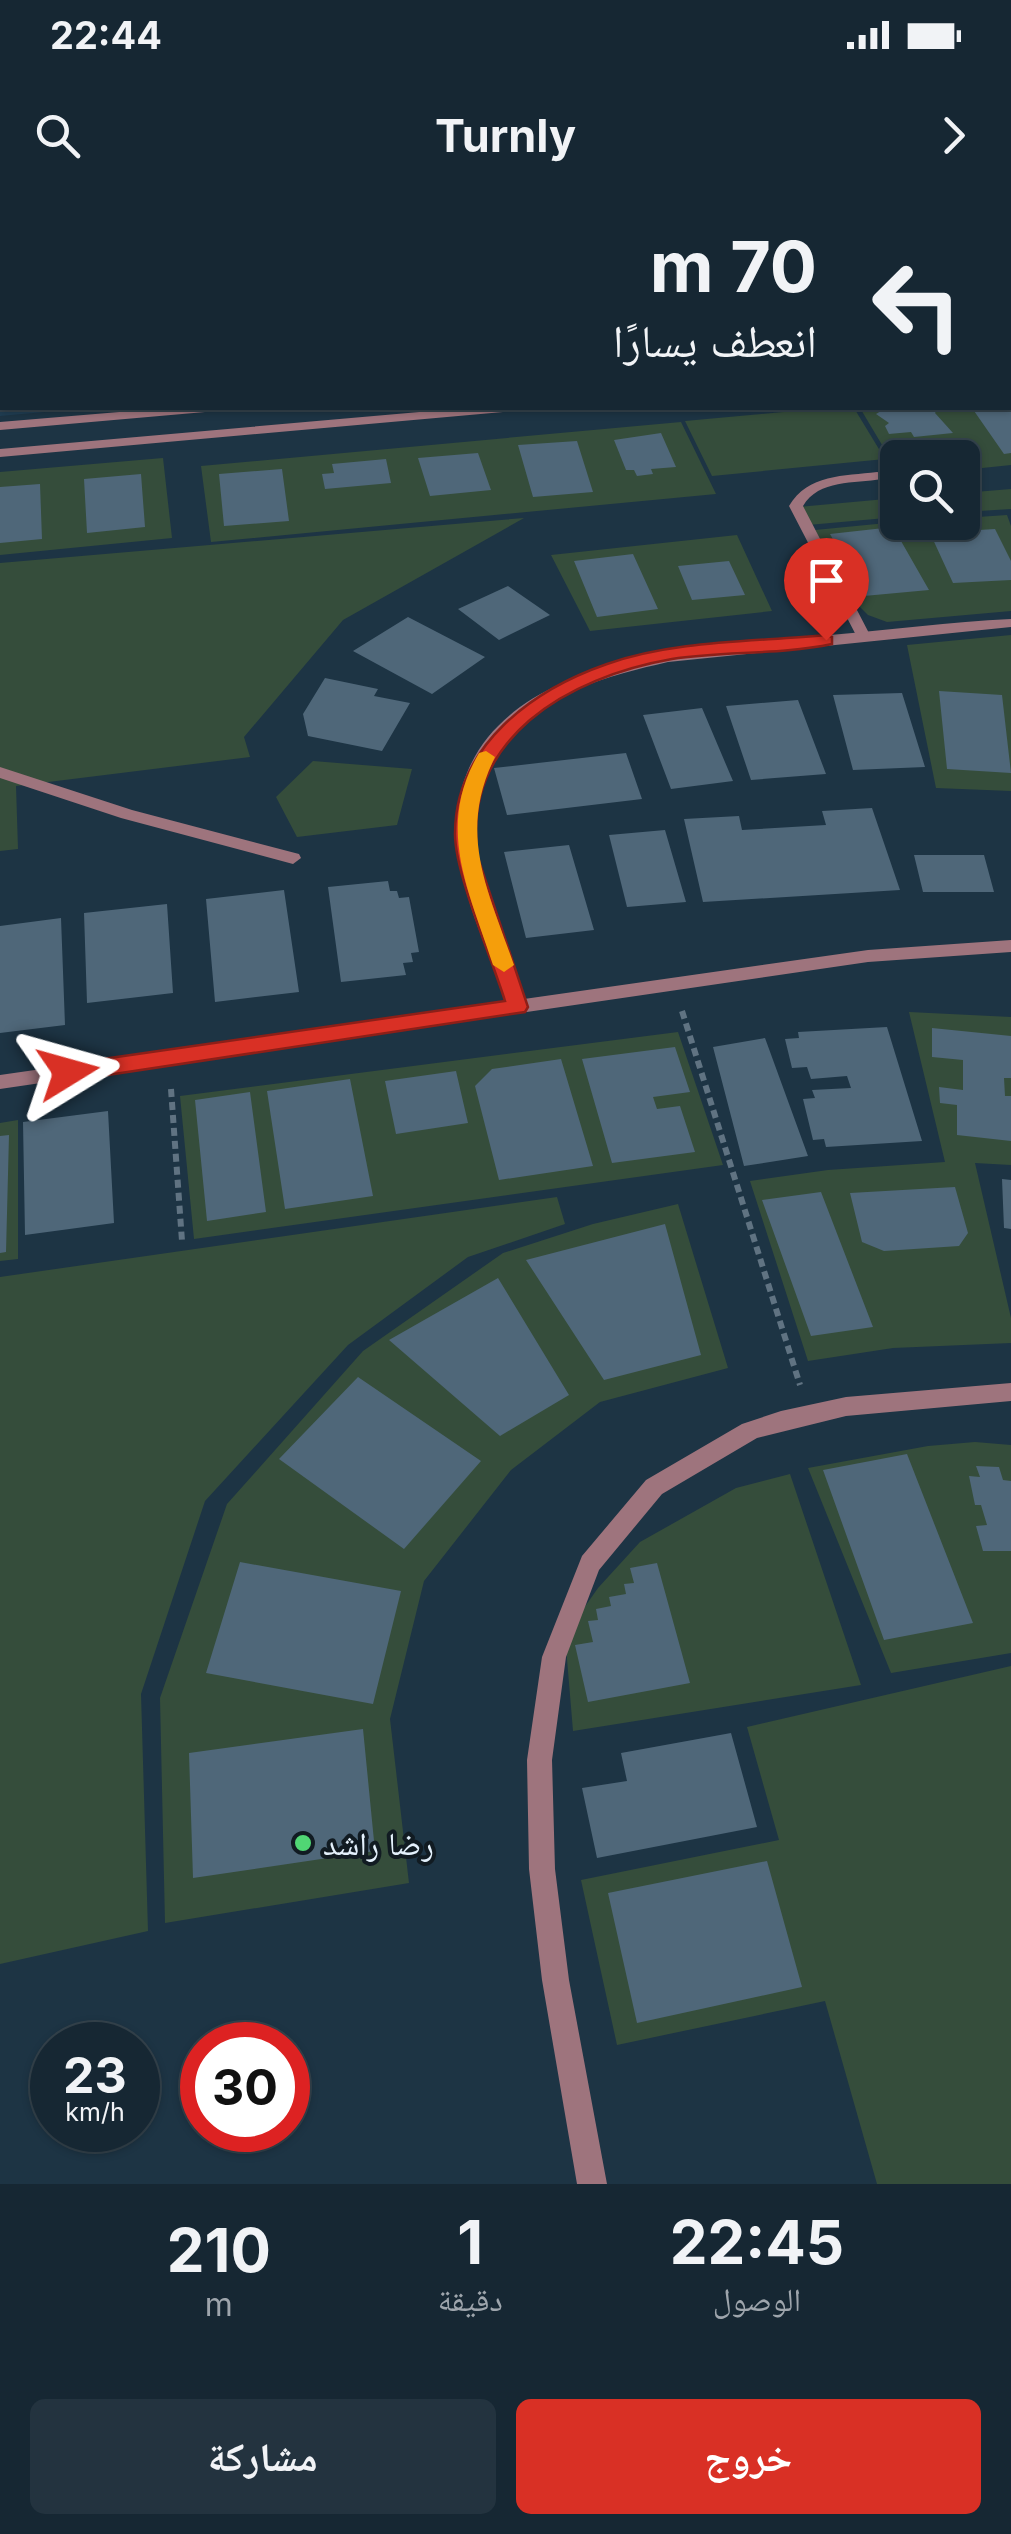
<!DOCTYPE html>
<html lang="ar">
<meta charset="utf-8">
<style>
:root{--surface:#162733;--page:#23333f;--text:#f1f3f6;--muted:#9ea5ac;--line:#35444e;--accent:#d93025}
body{margin:0;font-family:Inter,"Noto Naskh Arabic",sans-serif;background:var(--page);color:var(--text);direction:rtl;height:100vh;display:flex;flex-direction:column;font-size:38px;white-space:nowrap}
*{box-sizing:border-box;margin:0}
p{font-size:32px;color:var(--muted)}
.icon{flex:none;width:55px;height:55px;fill:none;stroke:currentColor;stroke-width:2;stroke-linecap:round;stroke-linejoin:round}
.map{position:relative;height:1984px;overflow:hidden;direction:ltr}
.sheet{display:flex;flex-direction:column;background:var(--surface);flex:1}
.sheet>*{flex:none}
.banner{position:absolute;left:0px;top:0px;width:1012px;height:210px;box-shadow:0 2px 8px #0004,0 0 0 2px var(--line);direction:rtl;background:#162733;color:var(--text);overflow:hidden}
.buttons{position:absolute;left:880px;top:240px;display:grid;gap:20px}
.buttons a{display:grid;place-items:center;width:100px;height:100px;border-radius:15px;background:var(--surface);box-shadow:0 2px 8px #0004,0 0 0 2px var(--line);font-size:50px}
.speed{position:absolute;left:30px;top:1822px;display:flex;gap:20px;font-size:50px;font-weight:700;text-align:center}
.speed>*{display:grid;place-content:center;width:130px;height:130px;border-radius:50%;background:var(--surface);box-shadow:0 2px 8px #0004,0 0 0 2px var(--line);line-height:1}
.speed small{font-size:25px;font-weight:400}
.speed .limit{border:15px solid #d22;background:#fff;color:#111}
.pin{position:absolute;display:grid;place-items:center;width:85px;height:85px;color:#fff;margin:-102px -42px;border-radius:50% 50% 50% 0;rotate:-45deg;box-shadow:0 0 10px #0007}
.pin .icon{rotate:45deg}
.me{position:absolute;width:110px;margin:-55px;rotate:82deg;stroke-linejoin:round;filter:drop-shadow(0 0 8px #0008)}
.turn{display:flex;align-items:center;gap:35px;height:210px;padding:0 30px;font-size:45px}
.turn .icon{width:130px;height:130px;stroke-width:2.5}
.turn b{display:block;font-size:70px;line-height:85px}
.eta{display:flex;justify-content:space-evenly;align-items:center;height:170px;text-align:center}
.eta b{font-size:60px;font-weight:700;line-height:70px}
.button{display:flex;gap:20px;margin-top:auto;padding:20px 30px}
.button a{flex:1;height:115px;border-radius:15px;background:var(--accent);color:#fff;font-size:40px;font-weight:700;line-height:115px;text-align:center}
.button a+a{background:var(--page);color:var(--text)}
.status{display:flex;justify-content:space-between;align-items:center;height:70px;padding:0 50px;background:var(--surface);direction:ltr}
.status svg{height:28px;fill:currentColor}
header{display:flex;justify-content:space-between;align-items:center;height:130px;padding:0 30px;background:var(--surface);font-size:45px;font-weight:700}
.map>svg:first-child{display:block}
.built{fill:#203e53}
.green{fill:#354d3b}
.building{fill:#4f6779}
.lines{fill:none;stroke-linecap:round;stroke-linejoin:round}
.path{stroke:#607382;stroke-width:6;stroke-dasharray:8 5;stroke-linecap:butt}
.service{fill:#9e747d;fill-rule:evenodd}
.minor{fill:#9e747d;fill-rule:evenodd}
.tertiary{fill:#9e747d;fill-rule:evenodd}
.route{fill:#d93025;stroke:#8d1f18;stroke-width:2.5}
.slow{fill:#f59e0b}
.poi-dot{fill:#50d674;stroke:#111b22;stroke-width:4}
.labels{text-anchor:middle;dominant-baseline:central;stroke-width:8;stroke-linejoin:round;paint-order:stroke}
.near-poi-label{font-size:32px;fill:#e4f1fc;stroke:#111b22;text-anchor:start}
</style>
<div class="status"><b>22:44</b><svg viewBox="0 0 49 12"><path d="M0 12V9h3v3zM5 12V6h3v6zM10 12V3h3v9zM15 12V0h3v12zM26 1h20v11H26zM47 4h2v5h-2z"/></svg></div>
<header><svg class="icon" aria-label="forward" viewBox="0 0 24 24"><path d="M9 5l7 7-7 7"/></svg>Turnly<svg class="icon" aria-label="search" viewBox="0 0 24 24"><circle cx="10" cy="10" r="6"/><path d="M15 15l6 6"/></svg></header>
<div class="map">
<svg width="1011" height="1984" viewBox="0 0 1011 1984">
<rect width="100%" height="100%" fill="#1d3444"/>
<!-- built -->
<path class="built" d="M0 0H1011V122L1010 2H2V208H89L0 216Z"/>
<!-- green -->
<path class="green" d="M1011 189V265L963 270 962 258H898L897 270 860 208H1010Z
M826 208H854L885 259 712 276 685 221Z
M681 222 716 294 211 342 201 266Z
M163 258 172 338 0 355V272Z
M1011 289V309L963 312V293Z
M897 298V317L808 325 798 307Z
M1007 315 1011 326V411L887 422 868 415 859 406 815 330 897 322H962L963 318Z
M524 318 343 420 244 537 250 557 16 586 18 649 0 651V363Z
M737 335 772 411 590 431 551 355Z
M1011 435V591L936 588 907 445Z
M313 561 412 569 397 625 297 637 276 597Z
M909 812 1011 817V965L975 963 1011 1118V1143L893 1148 808 1161 750 981 828 970 945 962Z
M678 832 723 965 194 1039 180 896Z
M18 920V1059L0 1061V923Z
M557 997 565 1024 468 1057 348 1145 205 1301 141 1494 148 1731 0 1764V1077Z
M678 1004 728 1168 600 1202 511 1270 424 1381 390 1519 409 1683 165 1723 160 1498 227 1304 363 1151 503 1053 593 1024Z
M975 1242 1011 1245V1453L891 1473 808 1268 928 1246Z
M790 1274 861 1485 573 1531 565 1435 598 1388 640 1342 736 1288Z
M1011 1466V1984H877L825 1801 617 1845 581 1680 779 1640 747 1527Z"/>
<!-- building -->
<path class="building" d="M886 208H938L935 213 953 233 914 237 911 232 889 234 885 226 889 223 876 214Z
M972 208H1011V253L1004 254Z
M661 233 676 267 651 269 653 274 637 276 634 270H626L614 240Z
M577 241 593 292 533 297 518 245Z
M478 253 491 290 430 296 418 258Z
M386 259 391 283 325 289 322 274 334 273 332 264Z
M282 269 289 321 224 326 219 274Z
M141 274 145 327 87 333 84 279Z
M40 284 42 339 0 343V287Z
M893 327 929 390 864 396 830 334Z
M995 329 1011 361V380L953 383 930 333Z
M633 354 658 409 597 417 574 361Z
M729 361 745 395 692 400 678 366Z
M508 386 550 415 499 440 458 409Z
M408 417 485 457 432 494 353 451Z
M325 478 378 489 374 496 410 503 382 551 308 536 303 514Z
M939 491 1002 495 1011 573 947 569Z
M902 493 925 567 853 570 833 495Z
M798 500 826 574 751 580 726 506Z
M702 508 733 581 671 589 643 515Z
M626 553 642 599 507 615 494 568Z
M872 608 900 690 703 702 684 619 739 616 742 630 826 625 822 611Z
M665 630 686 702 627 707 609 635Z
M569 645 594 730 526 738 504 652Z
M914 655H984L994 692H923Z
M388 681 390 691H397L399 698 409 697 419 752 411 753 413 762 403 763 406 775 341 782 328 687Z
M284 690 299 792 215 802 206 699Z
M167 704 173 793 87 803 84 713Z
M61 718 65 825 0 833V726Z
M887 827 922 941 826 947 824 939 813 940 803 899 815 898 812 890 851 888 847 876 811 879 807 867 792 868 785 839 799 838 798 832Z
M932 828 1011 836V878H1004L1005 896H1011V941L957 935V905L940 903 939 887 963 890V860L932 857Z
M765 838 808 956 744 966 713 847Z
M675 847 690 892 653 897 657 909 680 906 695 952 612 963 582 859Z
M561 859 593 966 499 980 475 886 492 869Z
M456 871 468 923 396 934 385 881Z
M350 879 373 996 285 1009 267 891Z
M250 892 266 1012 207 1021 195 900Z
M108 911 114 1023 25 1035 23 922Z
M9 935 6 1052 0 1053V936Z
M1002 979 1011 980V1029L1004 1028Z
M955 987 968 1033 959 1046 884 1051 862 1042 850 993Z
M821 992 873 1127 811 1136 762 1000Z
M665 1024 701 1155 604 1180 526 1060Z
M498 1078 569 1195 500 1236 389 1140Z
M358 1177 481 1261 404 1349 279 1259Z
M907 1254 973 1423 884 1440 823 1270Z
M976 1266 999 1267 1003 1280 1011 1281V1351H983L976 1326 987 1325 981 1305H975L969 1276 980 1277Z
M240 1362 401 1391 373 1504 206 1473Z
M657 1363 690 1483 588 1502 575 1445 593 1442 588 1421 598 1420 596 1409 611 1406 609 1397 626 1394 624 1384 634 1383 630 1368Z
M363 1529 375 1651 193 1678 189 1553Z
M731 1533 757 1627 597 1658 582 1588 627 1581 621 1553Z
M767 1661 802 1787 637 1823 608 1693Z"/>
<g class="lines">
<!-- path -->
<path class="path" d="M682 811 800 1185
M171 889 182 1041"/>
<!-- service -->
<path class="service" d="M114 0H124L125 2H114Z
M196 0H206L207 2H196Z
M214 0H224L225 2H214Z
M291 0H304L306 2H292Z
M877 272 882 273V279C854 284 819 279 803 306L871 437 864 441 857 437 789 306C808 274 844 276 877 272Z
M0 567 132 610 299 654 301 658 293 664 121 618 0 578Z"/>
<!-- minor -->
<path class="minor" d="M1011 419V427L668 462C590 480 508 503 481 586 476 602 472 615 473 631 476 689 505 746 524 799L868 750 1011 740V752L868 762 0 889V875L507 802C487 747 449 671 457 612 477 451 707 447 830 435 890 430 950 422 1011 419Z
M1011 1183V1201L846 1216 757 1238 662 1294 599 1370 566 1457 552 1560 555 1669 569 1780 607 1984H577L542 1780 529 1669 527 1560 542 1457 582 1356 646 1280 742 1224 781 1211 846 1197Z"/>
<!-- tertiary -->
<path class="tertiary" d="M1010 131H1011V139H1010Z
M1010 158H1011V166H1010Z
M167 208H211L205 212 0 230V222Z
M465 208H509L503 212 0 257V249Z"/>
</g>
<!-- route -->
<path class="route" d="M826 435 832 437V444C780 455 725 451 672 459 569 477 460 538 478 658L528 807 525 812 68 881 60 878 57 872 60 867 68 864 505 801C492 759 455 674 455 634 455 546 532 490 607 464 675 440 755 442 826 435Z"/>
<!-- slow -->
<path class="slow" d="M486 551 495 557C457 634 488 690 514 765L504 772 493 765C469 690 435 628 479 553Z"/>
<!-- markers -->
<circle class="poi-dot" cx="303" cy="1643" r="10"/>
<g class="labels">
<!-- near-poi labels -->
<g class="near-poi-label">
<text x="323" y="1643">رضا راشد</text>
</g>
</g>
</svg>
<div class="buttons">
<a><svg class="icon" aria-label="search" viewBox="0 0 24 24"><circle cx="10" cy="10" r="6"/><path d="M15 15l6 6"/></svg></a>
</div>
<div class="speed"><div>23<small>km/h</small></div><div class="limit">30</div></div>
<div class="pin" style="left:826px;top:440px;background:#d93025"><svg class="icon" aria-label="arrive" viewBox="0 0 24 24"><path d="M6 21V4h12l-3 4 3 4H6"/></svg></div>
<svg class="me" style="left:68px;top:872px" viewBox="-20 -20 40 40"><path d="M0-17L14 15 0 8-14 15z" fill="#d93025" stroke="#fff" stroke-width="4"/></svg>
<div class="banner">
<div class="turn"><svg class="icon" aria-label="left" viewBox="0 0 24 24"><path d="M17 20v-9H6M10 6l-5 5 5 5"/></svg><div><b>70 m</b>انعطف يسارًا</div></div>
</div>
</div>
<section class="sheet">
<div class="eta">
<div><b>22:45</b><p>الوصول</p></div>
<div><b>1</b><p>دقيقة</p></div>
<div><b>210</b><p>m</p></div>
</div>
<div class="button"><a>خروج</a><a>مشاركة</a></div>
</section>
